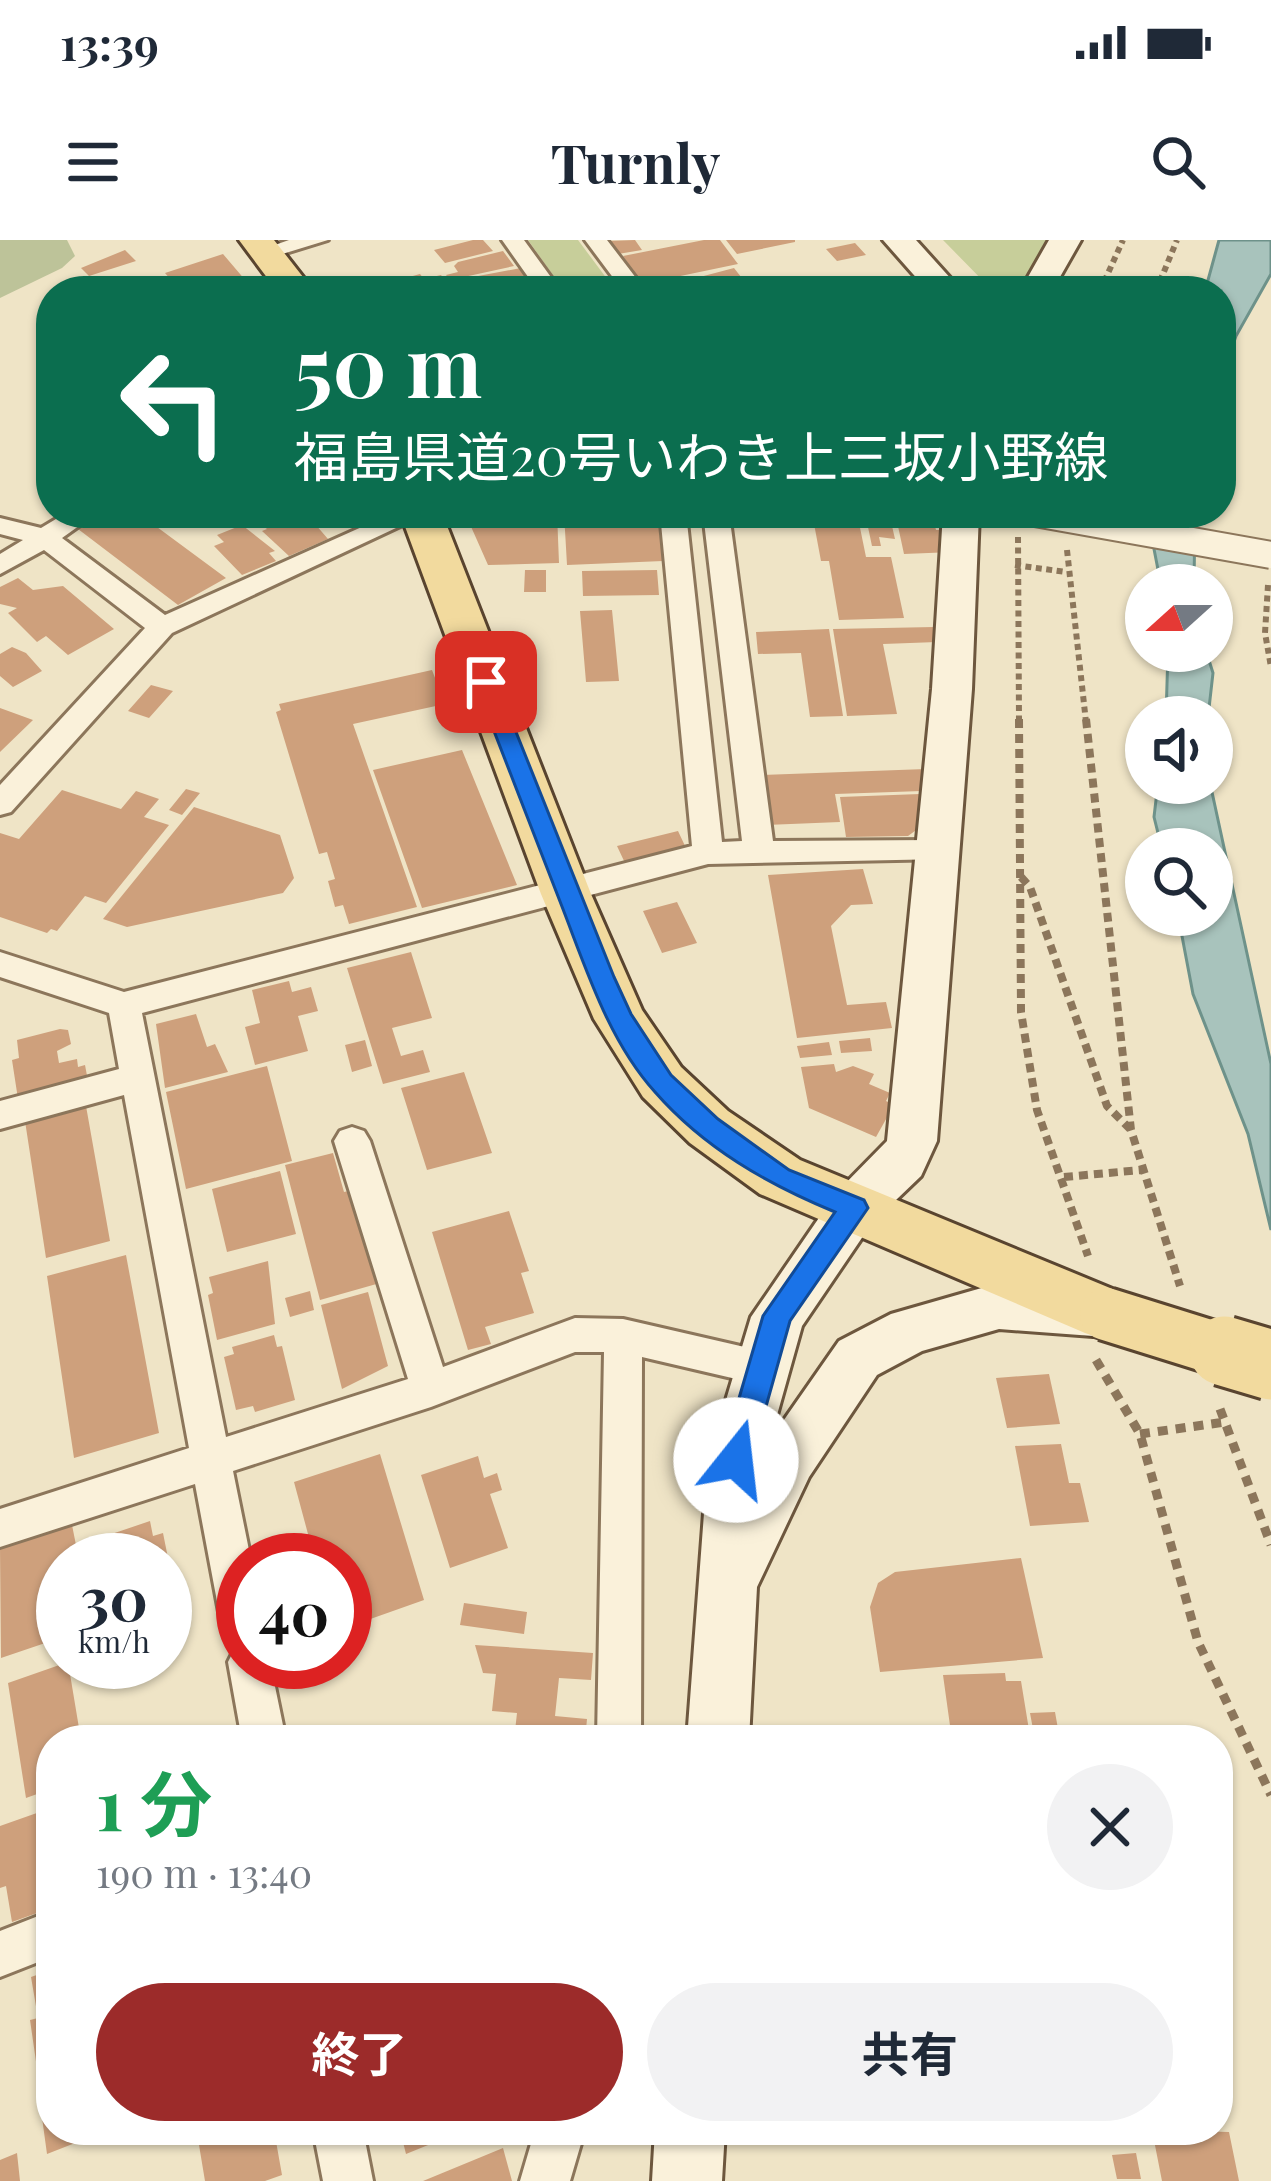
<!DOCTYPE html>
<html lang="ja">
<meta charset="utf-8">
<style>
:root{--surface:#fff;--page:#f2f2f3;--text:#1f2937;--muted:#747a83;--accent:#9c2b2a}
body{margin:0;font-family:"Playfair Display","Noto Sans JP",serif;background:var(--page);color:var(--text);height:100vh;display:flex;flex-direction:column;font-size:45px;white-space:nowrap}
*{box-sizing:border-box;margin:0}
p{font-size:39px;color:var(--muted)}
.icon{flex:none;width:66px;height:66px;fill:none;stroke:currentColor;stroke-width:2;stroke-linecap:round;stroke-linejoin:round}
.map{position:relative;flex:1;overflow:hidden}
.sheet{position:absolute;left:36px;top:1485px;width:1197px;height:420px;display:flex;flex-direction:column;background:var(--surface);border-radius:48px;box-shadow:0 3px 9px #0004}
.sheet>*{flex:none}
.banner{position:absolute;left:36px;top:36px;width:1200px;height:252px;border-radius:48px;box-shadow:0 3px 9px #0004;background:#0b6e4f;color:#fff;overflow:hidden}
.needle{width:78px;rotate:249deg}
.buttons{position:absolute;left:1125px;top:324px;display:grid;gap:24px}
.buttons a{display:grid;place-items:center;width:108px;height:108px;border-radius:50%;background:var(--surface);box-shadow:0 3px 9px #0004;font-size:60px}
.speed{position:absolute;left:36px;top:1293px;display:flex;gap:24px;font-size:60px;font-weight:700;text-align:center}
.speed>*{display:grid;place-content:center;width:156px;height:156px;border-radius:50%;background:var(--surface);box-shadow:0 3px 9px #0004;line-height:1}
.speed small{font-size:30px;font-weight:400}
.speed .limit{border:18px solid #d22;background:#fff;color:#111}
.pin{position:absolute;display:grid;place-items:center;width:102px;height:102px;color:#fff;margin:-51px;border-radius:24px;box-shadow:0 6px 18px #0006}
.me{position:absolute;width:132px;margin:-66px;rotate:16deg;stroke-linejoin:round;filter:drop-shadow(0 0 9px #0008)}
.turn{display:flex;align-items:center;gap:42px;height:252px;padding:0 60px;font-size:54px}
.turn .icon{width:156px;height:156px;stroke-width:2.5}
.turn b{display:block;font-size:84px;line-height:102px}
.round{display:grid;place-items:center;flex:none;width:126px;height:126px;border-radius:63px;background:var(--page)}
.headline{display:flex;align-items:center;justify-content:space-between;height:204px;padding:0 60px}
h1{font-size:72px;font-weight:700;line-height:90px;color:#1e9e55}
.action{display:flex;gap:24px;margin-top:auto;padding:24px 60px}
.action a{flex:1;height:138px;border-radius:72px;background:var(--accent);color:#fff;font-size:48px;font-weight:700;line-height:138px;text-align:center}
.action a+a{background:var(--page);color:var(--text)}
.status{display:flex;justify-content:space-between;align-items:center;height:84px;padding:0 60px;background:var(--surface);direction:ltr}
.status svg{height:33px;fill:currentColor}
header{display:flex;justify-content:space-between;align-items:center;height:156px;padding:0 60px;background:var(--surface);font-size:54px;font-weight:700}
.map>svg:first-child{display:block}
.green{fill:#c7ce9a}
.cemetery{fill:#bdc399}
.water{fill:#a8c3bc;stroke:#6e928a;stroke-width:3}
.building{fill:#cea07c}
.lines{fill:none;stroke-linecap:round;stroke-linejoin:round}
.street-casing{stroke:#8c765b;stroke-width:6}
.secondary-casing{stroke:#6d573e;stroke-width:6}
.primary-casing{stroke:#59442f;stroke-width:6}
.path-far2{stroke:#8c765b;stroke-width:6;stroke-dasharray:6 4.5;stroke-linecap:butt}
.path-far1{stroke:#8c765b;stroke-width:8;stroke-dasharray:9 6;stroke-linecap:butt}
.path{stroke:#8c765b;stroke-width:9;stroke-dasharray:10 8;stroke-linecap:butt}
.street{fill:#faf1da;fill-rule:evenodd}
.secondary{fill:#faf1da;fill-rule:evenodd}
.primary{fill:#f2da9e;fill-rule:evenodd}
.street-bridge-casing{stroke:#8c765b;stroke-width:30;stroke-linecap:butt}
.primary-bridge-far1-casing{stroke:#59442f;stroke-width:58;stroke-linecap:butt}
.primary-bridge-casing{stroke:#59442f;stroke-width:75;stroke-linecap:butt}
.street-bridge{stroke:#faf1da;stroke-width:26}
.primary-bridge-far1{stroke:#f2da9e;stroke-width:52}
.primary-bridge{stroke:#f2da9e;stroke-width:69}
.route{fill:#1a73e8;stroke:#114b97;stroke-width:3}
</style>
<div class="status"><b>13:39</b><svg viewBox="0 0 49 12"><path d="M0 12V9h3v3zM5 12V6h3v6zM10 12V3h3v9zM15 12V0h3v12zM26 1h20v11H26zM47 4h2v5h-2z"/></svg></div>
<header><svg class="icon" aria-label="menu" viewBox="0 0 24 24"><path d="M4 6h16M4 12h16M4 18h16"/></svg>Turnly<svg class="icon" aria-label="search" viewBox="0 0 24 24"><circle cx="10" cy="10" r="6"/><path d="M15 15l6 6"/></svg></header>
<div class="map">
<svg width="1271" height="1941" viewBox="0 0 1271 1941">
<rect width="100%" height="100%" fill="#efe4c6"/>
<!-- green -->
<path class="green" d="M528 0H578L616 51H564Z
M943 0H1048L1023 51H993Z"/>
<!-- cemetery -->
<path class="cemetery" d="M0 0H67L75 16 62 28 0 58Z"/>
<!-- water -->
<path class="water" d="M1219 0H1271V34L1236 96 1221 139V51H1205Z
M1147 273H1195L1194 345H1161Z
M1168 411H1206L1213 433 1208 477H1166Z
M1158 543H1210L1271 824V990L1248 894 1193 754 1178 675H1212V609H1162L1154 577Z"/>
<!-- building -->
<path class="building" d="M473 0H483L493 11 445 23 434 10Z
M635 0 642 10 618 14 608 1Z
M704 0H720L738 24 642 44 623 16Z
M726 0H795V2L737 14Z
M855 3 866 15 837 21 826 9Z
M125 10 136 21 89 36 81 28Z
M503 11 514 26 450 40 446 35 458 32 454 26 458 22Z
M223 14 246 41 212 51H189L201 46 196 40 176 46 165 33Z
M521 28 532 45 464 51 457 40Z
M734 28 752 51H688L681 42Z
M420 34 424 39 441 35 447 43 455 41 462 51H384L380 45Z
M153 36 163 37 174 47 137 51 130 44Z
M109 273H138L226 338 178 365 78 289Z
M267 273H294L301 281 309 277 328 299 289 316 262 291 267 289 262 285 270 282Z
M465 273H557L559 323 488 325Z
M564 273H657L663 321 567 325Z
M812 273H857L866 317H891L904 378 839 380 829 321H821Z
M865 273H889L895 299 879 297 881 306H872Z
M896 277H918L919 283 934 282 936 290H948L953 312 904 314Z
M242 285 275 311 269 313 276 321 242 335 214 306 224 302 217 295Z
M525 330H546V352H524Z
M657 330 659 355 583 356 582 331Z
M18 338 33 350 63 346 114 389 68 415 46 396 37 402 8 373 17 368 0 364V347Z
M612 370 619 441 586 442 580 371Z
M934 387 937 402 883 404 897 474 847 476 833 389Z
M829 389 843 476 810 477 801 413 758 414 756 392Z
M12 407 26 413 42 431 13 447 0 436V414Z
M432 430 445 464 353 484 417 667 349 684 343 665 335 667 328 641 335 639 327 612 319 614 276 472 281 470 279 464Z
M151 445 173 451 149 478 128 471Z
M0 468 33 480 0 512Z
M462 510 517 645 422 668 373 530Z
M926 529 922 551 835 554 840 582 766 585 759 535Z
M186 549 200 553 182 575 169 570Z
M62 550 121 569 136 551 159 559 144 577 169 585 106 663 85 656 57 691 51 689 47 693 0 677V593L19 599Z
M920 554 919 588 908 596 846 597 840 557Z
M194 567 280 595 294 638 283 653 127 687 103 679Z
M678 591 686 608 625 623 617 606Z
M863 629 873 664 851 665 831 686 847 765 886 762 892 788 797 798 768 635Z
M677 662 697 703 662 713 643 671Z
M411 712 432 778 392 788 401 816 423 810 430 832 383 844 347 728Z
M289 741 292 752 311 747 318 771 298 776 308 811 255 825 245 787 260 783 252 750Z
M196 774 207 807 215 804 228 832 165 848 156 784Z
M60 789 68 790 71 804 57 811 59 823 77 819 78 827 85 825 88 841 18 859 12 820 19 818 17 800Z
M870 798 872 811 841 813 839 801Z
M365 800 372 826 352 832 345 805Z
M829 802 832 815 800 818 797 806Z
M834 824 836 832 853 826 874 834 869 844 890 853 886 861 894 865 876 897 809 868 801 827Z
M267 826 292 921 186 949 166 852Z
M464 832 492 913 427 930 401 848Z
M86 866 110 1001 46 1018 25 881Z
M333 913 344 952 353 950 380 1043 320 1060 285 925Z
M280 931 296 994 227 1012 212 949Z
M509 971 529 1031 521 1033 534 1073 485 1087 491 1104 468 1110 432 992Z
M126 1015 159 1193 74 1218 47 1036Z
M268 1021 275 1084 217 1100 208 1055 213 1053 209 1037Z
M310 1051 314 1070 290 1077 285 1058Z
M368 1052 388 1126 342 1149 321 1065Z
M274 1095 277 1107 282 1106 295 1160 255 1172 253 1166 236 1170 224 1117 234 1114 232 1107Z
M1049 1134 1060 1184 1007 1188 996 1138Z
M1061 1204 1069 1243H1080L1089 1282 1030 1286 1015 1206Z
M380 1214 424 1360 345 1388V1320H315L294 1242Z
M478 1216 484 1238 497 1233 502 1250 490 1254 508 1308 450 1328 421 1235Z
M150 1281 153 1296 163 1293 175 1353 165 1356V1320H98L94 1300Z
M72 1285 79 1320H63V1325L49 1330 60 1398 1 1418 0 1308Z
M1021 1318 1043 1418 880 1432 870 1367 878 1343 895 1332Z
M464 1363 527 1372 524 1394 460 1385Z
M475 1405 593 1413 591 1440 559 1438 555 1476 587 1479 585 1500H514L517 1473 492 1471 496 1434 483 1433Z
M68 1422 81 1500H51V1549L26 1558 8 1443Z
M1005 1433 1006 1441H1021L1029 1490 1015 1491 1016 1500H952L943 1435Z
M1055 1472 1060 1500H1035L1030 1473Z
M51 1568V1668L12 1682 6 1646 0 1648V1586Z
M51 1730V1844L40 1849 30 1780 38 1778 31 1737Z
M51 1859V1890H97L98 1894 47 1914 40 1863Z
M238 1890H274L282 1935 265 1941H205L199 1905Z
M400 1890H465L406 1914Z
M1152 1890 1229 1892 1239 1941H1162Z
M503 1908 512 1941H423Z
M17 1913 20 1941H0V1920Z
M1136 1913 1141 1939H1117L1112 1915Z"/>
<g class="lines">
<!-- street casing -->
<g class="street-casing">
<path id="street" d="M289 0H328L266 19 255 12Z
M502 0H524L561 51H538Z
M585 0H607L646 51H623Z
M66 273H97L62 298 165 375 393 273H428L172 393 11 572 0 575V545L145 388 44 310 0 334V314L23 300 0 294V278L41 288Z
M660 273H686L722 602 742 601 703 273H729L773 601 934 600 945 603 949 611 945 619 708 624 142 773 226 1197 408 1139 334 901 340 891 352 887 364 891 370 901 443 1127 575 1078 623 1079 762 1111 776 1116 781 1128 776 1140 762 1145 642 1117 641 1500H597L604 1112H575L431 1167 233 1231 251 1320H243V1422H270L286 1500H242L228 1422 236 1406 228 1403 222 1388 195 1244 0 1307V1269L189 1208 124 855 0 889V861L119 829 109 773 0 737V712L124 752 692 606Z
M51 1671V1717L0 1737V1691Z
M313 1890H363L373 1941H323Z
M535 1890H585L570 1941H520Z"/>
</g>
<!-- secondary casing -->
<g class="secondary-casing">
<path id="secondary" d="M883 0H916L962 51H928Z
M1049 0H1081L1052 51H1020Z
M943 273H979L972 449 937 901 921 936 872 983 802 1086 770 1200 839 1101 891 1074 999 1043 1093 1050 1112 1056 1120 1073 1112 1090 1093 1096 999 1089 922 1111 877 1135 809 1237 757 1347 749 1500H687L708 1220 751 1077 836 953 887 901 932 449Z
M655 1890H725L722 1941H652Z"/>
</g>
<!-- primary casing -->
<g class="primary-casing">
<path id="primary" d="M239 0H274L314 51H277Z
M400 273H442L591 654 642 770 681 827 728 871 800 920 1127 1055 1136 1074 1127 1093 1106 1100 1085 1093 760 954 690 903 643 857 594 779 541 654Z"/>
</g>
<!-- path-far2 -->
<path class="path-far2" d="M1100 51 1123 0
M1156 51 1177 0
M1018 297 1019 482
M1067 310 1086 482
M1015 325 1066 332
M1268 345 1265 393 1271 427"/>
<!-- path-far1 -->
<path class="path-far1" d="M1019 479 1021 772 1037 870 1088 1016
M1086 479 1131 890 1180 1046
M1021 637 1030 647 1107 866 1130 889
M1064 937 1141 930"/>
<!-- path -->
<path class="path" d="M1096 1120 1140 1194 1198 1402 1271 1555
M1220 1169 1271 1305
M1140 1194 1225 1182"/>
<!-- street -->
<use href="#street" class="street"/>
<!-- secondary -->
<use href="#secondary" class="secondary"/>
<!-- primary -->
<use href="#primary" class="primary"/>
<!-- street-bridge casing -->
<g class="street-bridge-casing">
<path id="street-bridge" d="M1035 273 1271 315"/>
</g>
<!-- primary-bridge-far1 casing -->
<g class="primary-bridge-far1-casing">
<path id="primary-bridge-far1" d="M1106 1074 1234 1114"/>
</g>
<!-- primary-bridge casing -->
<g class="primary-bridge-casing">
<path id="primary-bridge" d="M1224 1111 1271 1125"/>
</g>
<!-- street-bridge -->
<use href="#street-bridge" class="street-bridge"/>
<!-- primary-bridge-far1 -->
<use href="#primary-bridge-far1" class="primary-bridge-far1"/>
<!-- primary-bridge -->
<use href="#primary-bridge" class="primary-bridge"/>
</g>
<!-- route -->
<path class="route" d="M486 435 496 442 614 737 631 774 671 835 718 879 789 930 864 960 868 968 790 1081 751 1220 747 1230 736 1234 725 1230 721 1220 763 1076 835 972C767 944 704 908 655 852 608 800 586 728 561 664 532 590 504 516 475 442Z"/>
</svg>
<div class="buttons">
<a><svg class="needle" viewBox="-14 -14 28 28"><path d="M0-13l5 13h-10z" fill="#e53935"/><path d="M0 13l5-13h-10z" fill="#747a83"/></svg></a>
<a><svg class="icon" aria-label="sound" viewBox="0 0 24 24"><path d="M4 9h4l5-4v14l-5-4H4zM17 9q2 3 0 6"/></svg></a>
<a><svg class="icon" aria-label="search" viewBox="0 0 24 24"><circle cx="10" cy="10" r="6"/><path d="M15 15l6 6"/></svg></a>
</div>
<div class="speed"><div>30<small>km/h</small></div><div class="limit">40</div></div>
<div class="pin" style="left:486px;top:442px;background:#d93025"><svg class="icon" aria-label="arrive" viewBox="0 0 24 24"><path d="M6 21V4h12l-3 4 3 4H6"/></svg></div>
<svg class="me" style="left:736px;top:1220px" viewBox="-20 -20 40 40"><circle r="19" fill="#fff"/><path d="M0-13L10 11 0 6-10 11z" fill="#1a73e8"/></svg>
<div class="banner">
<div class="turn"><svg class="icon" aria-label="left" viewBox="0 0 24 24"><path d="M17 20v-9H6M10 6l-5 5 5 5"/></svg><div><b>50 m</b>福島県道20号いわき上三坂小野線</div></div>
</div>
<section class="sheet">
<div class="headline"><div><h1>1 分</h1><p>190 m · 13:40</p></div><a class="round"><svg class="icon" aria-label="close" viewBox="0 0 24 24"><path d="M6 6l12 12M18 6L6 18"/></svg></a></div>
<div class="action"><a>終了</a><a>共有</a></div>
</section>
</div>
